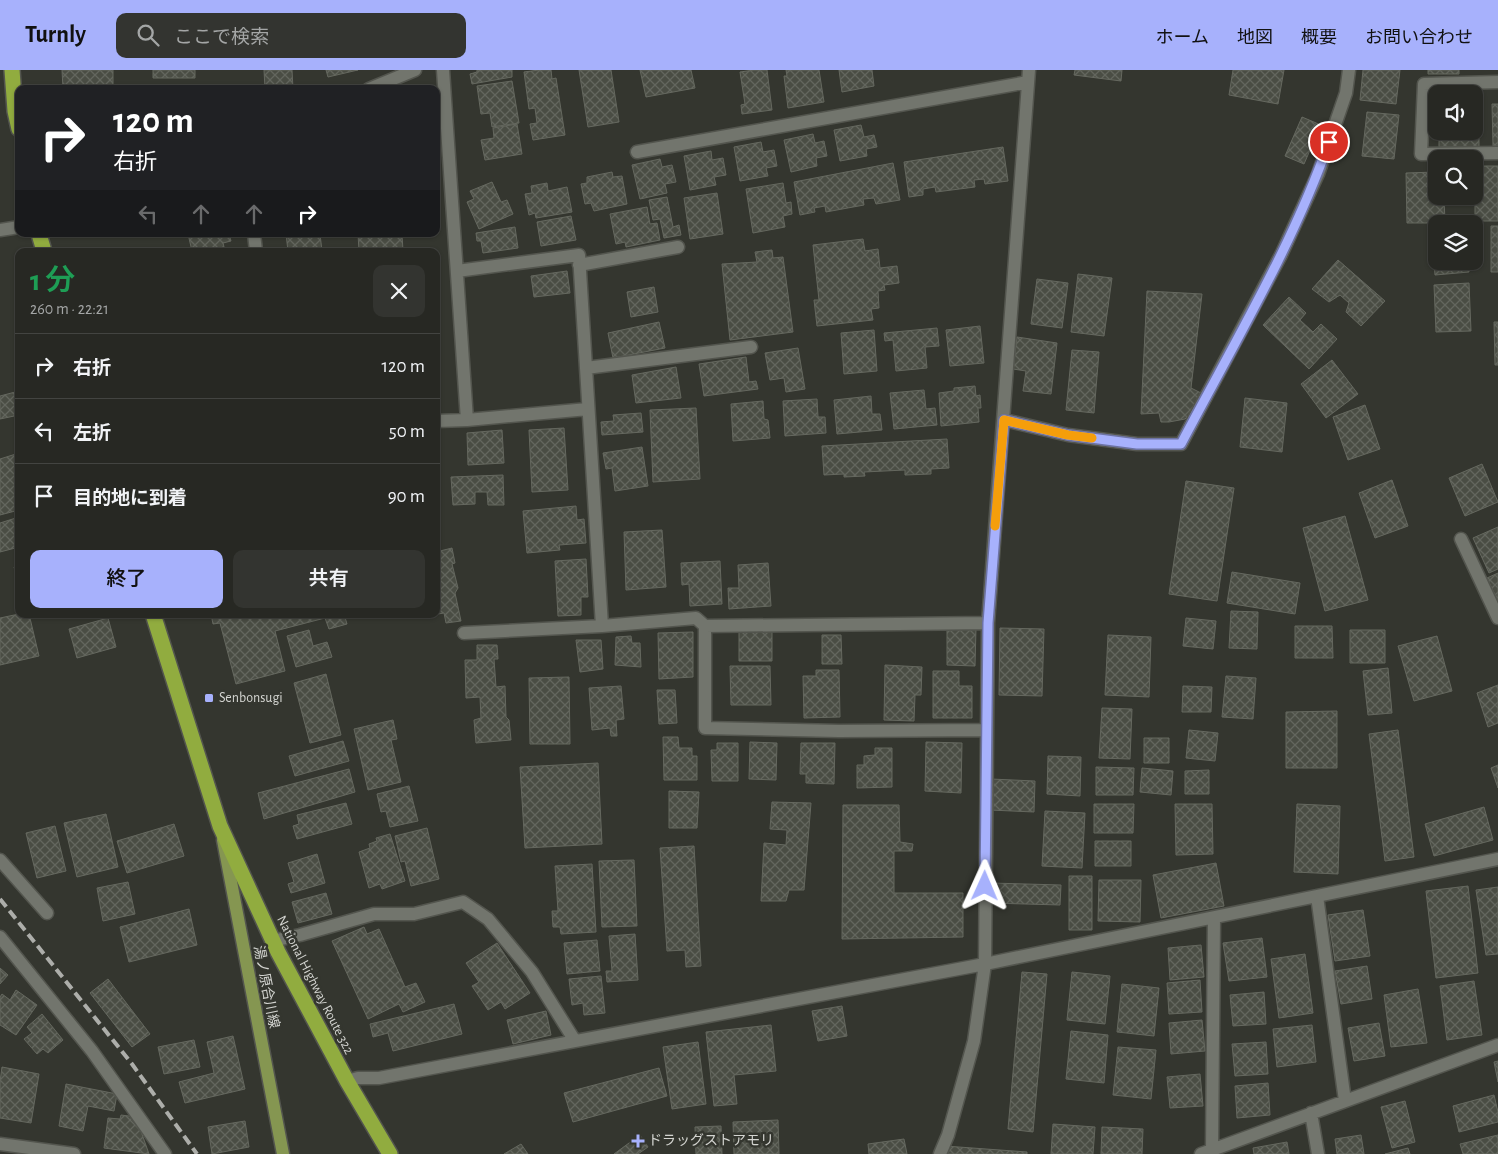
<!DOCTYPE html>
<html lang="ja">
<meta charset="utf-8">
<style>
:root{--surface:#272823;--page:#333430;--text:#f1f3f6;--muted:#a4a6a6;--line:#434441;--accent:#a7b1fc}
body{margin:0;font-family:"Alegreya Sans","Noto Sans JP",sans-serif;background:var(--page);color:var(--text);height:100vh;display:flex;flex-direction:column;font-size:19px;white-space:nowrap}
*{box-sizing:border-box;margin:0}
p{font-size:16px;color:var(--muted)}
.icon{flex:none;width:28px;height:28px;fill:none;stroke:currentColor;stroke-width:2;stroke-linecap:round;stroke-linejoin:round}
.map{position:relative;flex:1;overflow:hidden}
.sheet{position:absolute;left:15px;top:178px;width:425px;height:370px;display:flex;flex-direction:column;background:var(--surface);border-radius:10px;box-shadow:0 1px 4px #0004,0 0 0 1px var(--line)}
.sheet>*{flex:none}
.top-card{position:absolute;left:15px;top:15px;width:425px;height:152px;border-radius:10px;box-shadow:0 1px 4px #0004,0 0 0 1px var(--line);background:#202124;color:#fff;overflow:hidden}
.buttons{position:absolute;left:1428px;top:15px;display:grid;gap:10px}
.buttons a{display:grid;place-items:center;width:55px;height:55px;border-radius:10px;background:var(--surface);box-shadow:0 1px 4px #0004,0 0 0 1px var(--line);font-size:25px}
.pin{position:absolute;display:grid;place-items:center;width:42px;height:42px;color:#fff;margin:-21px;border:2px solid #fff;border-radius:50%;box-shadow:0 1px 5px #0007}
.me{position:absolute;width:55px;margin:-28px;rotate:1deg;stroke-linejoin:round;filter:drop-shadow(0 0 4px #0008)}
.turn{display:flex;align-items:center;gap:18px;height:105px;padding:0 15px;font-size:22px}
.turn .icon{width:65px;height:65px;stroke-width:2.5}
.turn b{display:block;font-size:35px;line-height:42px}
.lanes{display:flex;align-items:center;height:48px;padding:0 15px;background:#0003;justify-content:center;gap:25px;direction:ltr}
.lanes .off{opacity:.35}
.round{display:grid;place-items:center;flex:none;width:52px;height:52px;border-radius:10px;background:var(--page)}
.headline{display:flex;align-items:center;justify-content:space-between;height:85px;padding:0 15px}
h1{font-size:30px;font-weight:600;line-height:38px;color:#1e9e55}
.cta{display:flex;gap:10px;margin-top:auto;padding:10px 15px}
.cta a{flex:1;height:58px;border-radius:10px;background:var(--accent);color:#111;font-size:20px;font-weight:600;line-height:58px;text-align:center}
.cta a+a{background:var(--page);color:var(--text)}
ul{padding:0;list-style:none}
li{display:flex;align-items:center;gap:15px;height:65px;padding:0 15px;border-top:1px solid var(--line)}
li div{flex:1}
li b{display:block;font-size:19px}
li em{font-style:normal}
header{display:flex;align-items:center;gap:30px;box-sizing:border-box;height:70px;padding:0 25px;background:var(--accent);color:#111}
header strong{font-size:24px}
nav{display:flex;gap:28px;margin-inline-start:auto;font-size:18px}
.search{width:350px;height:45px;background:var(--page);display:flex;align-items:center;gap:12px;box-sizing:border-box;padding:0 18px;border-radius:10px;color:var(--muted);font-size:19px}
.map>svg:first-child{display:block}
.building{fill:url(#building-cross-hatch);stroke:#65685f}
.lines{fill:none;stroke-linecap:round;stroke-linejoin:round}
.minor-casing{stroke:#53554e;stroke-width:15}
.major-casing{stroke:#53554e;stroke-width:15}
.highway-casing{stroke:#53554e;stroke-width:18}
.minor{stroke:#72756d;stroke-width:12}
.major{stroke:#859651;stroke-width:12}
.highway{stroke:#91ac3f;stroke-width:15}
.rail{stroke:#adaeaa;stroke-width:4;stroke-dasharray:10 5;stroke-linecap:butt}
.route-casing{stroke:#6d73a4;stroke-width:12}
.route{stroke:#a7b1fc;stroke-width:9}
.slow{stroke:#f59e0b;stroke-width:9}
.poi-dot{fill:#a7b1fc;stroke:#34362f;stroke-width:2}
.labels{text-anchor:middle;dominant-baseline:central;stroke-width:5;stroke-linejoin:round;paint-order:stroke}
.poi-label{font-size:14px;fill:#d3d4d0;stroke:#34362f;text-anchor:start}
.street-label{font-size:14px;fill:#d3d4d0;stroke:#34362f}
</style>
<header>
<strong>Turnly</strong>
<div class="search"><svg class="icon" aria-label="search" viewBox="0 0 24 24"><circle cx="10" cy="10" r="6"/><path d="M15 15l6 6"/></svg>ここで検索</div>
<nav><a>ホーム</a><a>地図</a><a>概要</a><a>お問い合わせ</a></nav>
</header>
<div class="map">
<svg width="1498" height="1084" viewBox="0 0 1498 1084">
<defs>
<pattern id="building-cross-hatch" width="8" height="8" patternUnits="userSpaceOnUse" patternTransform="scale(1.25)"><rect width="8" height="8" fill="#4a4d44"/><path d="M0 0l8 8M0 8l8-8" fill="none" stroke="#63665e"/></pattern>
</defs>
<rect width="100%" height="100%" fill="#34362f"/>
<!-- building -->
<path class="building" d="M62 0H113V19H63Z
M153 0H195V8H153Z
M264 0H292L293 19H265Z
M326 0H358L328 7Z
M477 0H512V7L472 14 470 4 477 2Z
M539 0H551L552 9 556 8 565 65 533 70 530 54 537 53 535 38 529 39 524 2Z
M579 0H611L619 52 588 57Z
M640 0H691L695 18 646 27Z
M754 0H767L772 40 742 44 741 35 745 34 740 2Z
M786 0H819L824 32 788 38 784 6H787Z
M839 0H872L874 16 842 22Z
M1075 0H1122L1121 11 1074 5Z
M1233 0H1284L1278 34 1229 25Z
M1363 0H1400L1396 34 1360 30Z
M1428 0H1459V4H1428Z
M512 11 519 53 492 57 490 43 481 44 477 16Z
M1474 30H1479V77H1439V61H1474Z
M1492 34H1498V76H1493Z
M1367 42 1399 45 1394 89 1362 86Z
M1302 47 1321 55 1304 94 1285 86Z
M517 54 522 84 485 90 481 70 494 68 493 58Z
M861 55 864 67 874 65 877 77 866 79 867 86 840 91 834 60Z
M813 64 815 73 824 71 827 86 816 88 817 96 791 102 784 70Z
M761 72 763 82 774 80 777 96 766 98 768 106 740 111 734 77Z
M1003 77 1008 111 985 114 984 109 974 110 975 117 936 122 935 117 923 119V125L909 127 904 92Z
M711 81 712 90 723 88 726 105 714 107 716 115 690 120 684 86Z
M660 89 662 97 672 95 676 112 665 114 667 123 640 129 632 95Z
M893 93 900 130 876 134 874 128 863 129 864 135 826 142 825 136 814 138 815 142 800 145 794 112Z
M1475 96H1498V151H1475Z
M612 102 613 107 622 106 627 134 594 141 591 133 585 134 581 114 587 113V107Z
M1436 102V126H1444L1445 153H1407L1406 103Z
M492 112 501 132 507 130 513 144 479 159 467 132 474 129 470 121Z
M547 113 548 121 567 117 572 142 536 148 535 143 529 145 525 124 532 123 531 116Z
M783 113 786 133 791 132 792 144 783 146 785 157 753 163 746 119Z
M717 123 723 164 690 169 684 128Z
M667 127 673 157 679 155 681 165 664 168 660 149 653 150 649 130Z
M647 137 650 154 657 153 660 170 626 177 625 172 616 174 610 144Z
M571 146 576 170 541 176 537 152Z
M1491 156H1498V202H1491Z
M515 157 518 178 483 183 481 171H477L476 163Z
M1436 158V191H1468L1469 202 1435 205 1431 159Z
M188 164H229L231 171 223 173 225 181H192Z
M286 164H320L322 181H288Z
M358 164H402L403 181H359Z
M863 169 865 181 878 179 880 198 897 196 899 213 884 215 885 220 878 221 879 238 871 239 873 250 817 256 814 230H819L813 175Z
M772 180 773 188 783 187 793 262 730 270 722 194 757 192 755 182Z
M1338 190 1385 231 1361 256 1346 242 1349 233 1340 225 1329 232 1312 219Z
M567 201 570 223 534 227 531 206Z
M1078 204 1112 208 1104 266 1071 262Z
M1037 209 1068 213 1062 258 1031 254Z
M1469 213 1471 261 1436 262 1434 215Z
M654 217 658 242 631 247 627 222Z
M1147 221 1202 224 1191 318 1201 323 1194 340 1185 349 1169 352H1161L1159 343 1141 344Z
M1289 227 1306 243 1300 250 1313 262 1321 254 1337 269 1309 299 1263 255Z
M659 252 665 278 613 288 608 263Z
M1494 252H1498V295H1495Z
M980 256 984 293 950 296 946 260Z
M937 258 939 276 925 277 927 298 896 301 893 270 885 271 884 263Z
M874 260 877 301 844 304 841 263Z
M1017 267 1057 273 1051 324 1023 321 1026 301 1013 299Z
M798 278 805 319 786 322 784 308 770 310 765 283Z
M1072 280 1099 282 1094 343 1066 340Z
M746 287 749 312 756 311 758 319 704 326 699 294Z
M1332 290 1358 324 1326 348 1301 314Z
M676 297 681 328 636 333 632 305Z
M975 316 976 326 980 325 981 338H978L979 352 941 356 939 323 954 321V318Z
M924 320 926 339 935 338 937 355 894 359 890 323Z
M19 321V345L0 349V326Z
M871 326 872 344H880L882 360 837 364 834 330Z
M1245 328 1287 333 1282 382 1240 377Z
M817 329 818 347H825L826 363 785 366 783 331Z
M763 331 764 349 768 350 770 368 733 371 731 334Z
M1365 335 1380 379 1348 390 1333 347Z
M696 338 700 409 653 412 650 340Z
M641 343 643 362 602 365 601 352 614 351 613 345Z
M564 358 568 420 532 422 529 360Z
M502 360 504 393 468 395 467 363Z
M947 369 949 398 931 399V404L905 405V400L864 402 865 406 844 407V404L824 405 822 376Z
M642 377 648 416 615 421 612 398 606 399 603 383Z
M19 383V440L0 445V389Z
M1482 394 1498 432 1465 446 1449 408Z
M503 405 504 435H488L487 422H475V434L453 435 451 407Z
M1392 410 1408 456 1375 468 1359 423Z
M1186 411 1234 418 1217 531 1169 524Z
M576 436 577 450 584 449 586 473 559 475 560 480 527 483 523 441Z
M1345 446 1368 530 1325 541 1303 458Z
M19 447V477L0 482V453Z
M1498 457V499L1489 503 1473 468Z
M662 460 666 517 626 520 624 462Z
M452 478 455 493 452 494 458 518 455 523 461 551 446 553 444 543 438 544 436 538V482Z
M586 489 588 527H581V545L558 546 555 491Z
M720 491 722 534 690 536 689 514 682 515 681 493Z
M768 493 771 536 729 539 728 518H739L738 495Z
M19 496V514L14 497Z
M1232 502 1300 513 1295 544 1227 533Z
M1498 503V531L1487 508Z
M1231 541 1258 542 1257 579 1229 578Z
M19 544H29L39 586 0 595V548Z
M211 544H347H344L347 554 329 559 325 548 275 561 285 601 236 614 220 553 213 554Z
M108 548 116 577 77 588 69 559Z
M1186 548 1216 551 1213 579 1183 576Z
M1295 556H1332L1333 588H1295Z
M947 557 976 558 975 596 947 595Z
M739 558 772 559V591H739Z
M1000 558 1044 559 1042 626 999 625Z
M309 560 313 576 327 572 332 587 296 597 287 566Z
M1350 560H1385V593H1350Z
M693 562V607L659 609 658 563Z
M822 565H841L842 594H822Z
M1108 565 1151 567 1149 627 1105 625Z
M631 566 632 573H640L641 597 615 595 616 567Z
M1437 566 1452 621 1414 631 1398 576Z
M576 570H601L603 599 580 602Z
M477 575H497L498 589H494L496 617 505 616 506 647 509 650 511 670 476 673 474 650 481 648 480 627 466 628 465 590H477Z
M885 595 922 597 921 625H915L914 651 884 650Z
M730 596H770L771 635H731Z
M1388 598 1392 643 1368 645 1363 601Z
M816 600H839L840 647 804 648 803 606H816Z
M933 601H959V616H972V648H933Z
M326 604 341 665 310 673 294 613Z
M1226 606 1256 608 1253 649 1222 647Z
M569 607 570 674H530L529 608Z
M1498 615V653L1488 657 1477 623Z
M621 616 624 649 616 650 617 666H611L610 658 592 660 589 618Z
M1183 616 1212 617 1211 642H1182Z
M657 620H675L677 653 659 654Z
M1102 638 1132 639 1130 689 1099 688Z
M1337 641V698H1286V642Z
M393 650 397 669 391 670 401 712 368 720 354 659Z
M1189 660 1218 663 1215 691 1186 688Z
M1398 660 1414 787 1385 791 1369 664Z
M663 667H678L679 678H692V686H697V710H664Z
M1144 668H1169V693H1144Z
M343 671 349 691 295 706 289 686Z
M750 672 777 673 776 710 749 709Z
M926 672 962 673 961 723 925 721Z
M717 673H738V711H712L711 680H717Z
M801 673H835L834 714 806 713V704H800Z
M875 678H892V717L857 718V695H864V686L875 685Z
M1048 686 1081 687 1080 726 1047 724Z
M598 693 602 774 525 778 520 697Z
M1498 695V718L1491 698Z
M1096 697 1134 698 1133 725H1096Z
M1142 698 1173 701 1171 725 1140 722Z
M349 699 355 722 264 749 258 723Z
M1209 700V724H1185V701Z
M991 709 1035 711 1034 742 990 740Z
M409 716 418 751 390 757 386 741 381 742 377 724Z
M669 721 699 722 697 758H669Z
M772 732 811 733 804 820H789L786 831H761L764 773 786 775 787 760 770 759Z
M346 733 352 754 297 769 293 756 299 754 297 745Z
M1094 734H1134L1133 763H1094Z
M1175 734H1212L1213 784 1176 785Z
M1297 734 1340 736 1338 804 1294 802Z
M843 735H899L900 772 913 774 912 781H894V823H963V867L842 869Z
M1484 737 1493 770 1434 786 1425 754Z
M1045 741 1085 743 1082 798 1042 796Z
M106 744 118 797 77 807 64 753Z
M174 754 184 786 127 803 117 771Z
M55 756 66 801 37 808 26 763Z
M427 758 439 809 411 816 405 791 401 792 395 766Z
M390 764 405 811 382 819 380 814 369 818 359 782 370 778 369 774 377 771 376 768Z
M1095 771H1131V796H1095Z
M694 776 701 896 686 897 685 880 667 881 660 778Z
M317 784 325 813 291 823 288 814 294 812 288 793Z
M634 790 637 856 602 857 599 791Z
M1216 793 1224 836 1161 848 1153 805Z
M592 794 596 862 561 864 560 857H553L552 841H558L555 796Z
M1069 806H1092V860H1069Z
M1099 810H1141L1140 852 1098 851Z
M128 812 135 844 103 851 97 818Z
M991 813 1061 815 1060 835 990 833Z
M1468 816 1478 903 1436 908 1426 821Z
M1498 817V884L1486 885 1476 820Z
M326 823 332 844 298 853 292 832Z
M189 839 197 875 129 892 120 857Z
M1363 840 1370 886 1335 891 1328 845Z
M364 857 367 864 379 859 405 917 416 913 425 932 403 942 399 934 368 949 332 871Z
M635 864 638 910 607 912 606 901H612L609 866Z
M1262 868 1267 907 1229 911 1223 873Z
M597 870 600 901 567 904 564 873Z
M497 873 530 923 505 939 501 932 488 940 472 916 479 912 466 893Z
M1201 875 1204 907 1170 910 1168 878Z
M1305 884 1313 943 1279 948 1271 889Z
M1367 896 1372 929 1341 934 1335 901Z
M0 898 8 905 0 914Z
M1022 902 1047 904 1033 1062 1008 1059Z
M1072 902 1110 906 1105 954 1067 950Z
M601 906 605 943 584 945 583 933 572 935 569 909Z
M108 909 150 964 132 977 90 923Z
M1200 910 1202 942 1169 944 1167 913Z
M1474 911 1482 965 1447 970 1440 916Z
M1122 914 1159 918 1154 966 1117 962Z
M1418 919 1427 973 1391 977 1384 925Z
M16 920 37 935 16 965 0 955V927L2 924 10 930Z
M1264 922 1266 954 1233 956 1230 925Z
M454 934 462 964 393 981 388 963 373 967 370 954Z
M842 936 847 966 818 971 812 941Z
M546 941 551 965 513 974 507 950Z
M42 944 63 970 48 983 43 979 37 984 24 969 32 963 27 957Z
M1202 950 1205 981 1171 984 1169 953Z
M1379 953 1385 986 1354 991 1348 958Z
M771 955 776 1001 734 1005 737 1034 714 1036 706 962Z
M1312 955 1316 992 1277 997 1273 959Z
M1071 961 1108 965 1104 1013 1066 1009Z
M233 966 245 1019 185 1033 179 1012 214 1003 207 972Z
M194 970 200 997 164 1004 158 977Z
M698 972 706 1034 672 1039 663 977Z
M1266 972 1268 1004 1235 1006 1232 974Z
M1118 977 1156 980 1151 1029 1113 1025Z
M1498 991V1012L1494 992Z
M2 997 39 1004 31 1053 0 1048V1012Z
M659 998 667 1026 573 1052 564 1023Z
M1200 1004 1203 1036 1170 1038 1167 1007Z
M1268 1013 1270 1045 1237 1048 1235 1016Z
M66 1014 117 1024 114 1041 88 1036 83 1061 59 1056Z
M1494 1025 1498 1042V1052L1459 1062 1453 1036Z
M1405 1031 1415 1072 1392 1078 1381 1037Z
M121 1045 136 1047 149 1084 104 1078 108 1048 120 1049Z
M778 1050 779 1084H734L733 1052Z
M245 1051 249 1077 212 1084 208 1057Z
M1053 1054 1095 1057 1093 1084H1051Z
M721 1056 722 1084H696L695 1057Z
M1102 1057 1143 1059 1142 1084H1101Z
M640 1065 648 1077 638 1084H614Z
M1361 1065 1364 1084H1337L1335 1069Z
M1498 1065V1084H1463L1460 1074Z
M904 1069 907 1084H869L868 1074Z
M1287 1072 1289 1084H1254L1253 1078Z
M521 1074 528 1084H504Z
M945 1076 1027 1082V1084H945Z
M1408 1078 1410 1084H1385Z"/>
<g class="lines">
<!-- minor casing -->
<g class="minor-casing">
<path id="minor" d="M443 0 467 350 588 339
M1498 12 1424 14 1421 84 1498 83
M369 19 415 0
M637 82 1028 12
M0 160 19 157
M254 164 256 181
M579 195 678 177
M457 201 579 185 602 556 696 548 705 556V658L839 661 987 660
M586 298 751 277
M1004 350 1068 365 1137 374H1181L1281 185 1318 104 1346 23 1349 0
M436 351 467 350
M1461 469 1498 548
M705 556 988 553
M464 563 602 556
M0 790 47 843
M1317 826 1345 1031
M0 867 92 981 165 1084
M272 871 300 865 374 844H414L463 832 488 849 532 902 575 971
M347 1011 358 1008H379L985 894 1498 789
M1311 1043 1318 1084
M0 1074 74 1084
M1212 1080 1214 848
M940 1084 948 1065 974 971 985 894 988 553 1029 0
M1201 1084 1498 975"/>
</g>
<!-- major casing -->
<g class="major-casing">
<path id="major" d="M223 770 283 1084"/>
</g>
<!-- highway casing -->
<g class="highway-casing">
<path id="highway" d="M12 0 15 41 19 59
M39 164 44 181
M153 544 220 756 278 882 347 1011 390 1084"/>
</g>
<!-- minor -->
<use href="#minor" class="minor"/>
<!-- major -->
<use href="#major" class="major"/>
<!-- highway -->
<use href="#highway" class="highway"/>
<!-- rail -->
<path class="rail" d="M0 829 132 994 197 1084"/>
</g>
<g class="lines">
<!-- route casing -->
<g class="route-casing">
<path id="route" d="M985 816 988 553 1004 350 1068 365 1137 374H1181C1233 275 1292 177 1329 72"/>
</g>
<!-- route -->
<use href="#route" class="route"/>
<!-- slow -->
<path class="slow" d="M995 456 1004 350 1068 365 1092 368"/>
</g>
<!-- markers -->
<g class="poi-dot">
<rect x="204" y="623" width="10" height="10" rx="2.5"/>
<path d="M635.5 1063.5h5v5h5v5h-5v5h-5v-5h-5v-5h5z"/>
</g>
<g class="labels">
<!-- poi labels -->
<g class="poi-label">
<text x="219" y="628">Senbonsugi</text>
<text x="648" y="1071">ドラッグストアモリ</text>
</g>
<!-- street labels -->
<g class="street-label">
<text transform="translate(315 915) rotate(63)">National Highway Route 322</text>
<text transform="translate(266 917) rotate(79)">湯ノ原合川線</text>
</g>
</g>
</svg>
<div class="buttons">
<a><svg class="icon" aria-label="sound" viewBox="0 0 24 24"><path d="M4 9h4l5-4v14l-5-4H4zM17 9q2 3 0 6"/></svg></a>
<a><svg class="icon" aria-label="search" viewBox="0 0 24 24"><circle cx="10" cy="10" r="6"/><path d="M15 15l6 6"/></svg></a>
<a><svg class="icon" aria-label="layers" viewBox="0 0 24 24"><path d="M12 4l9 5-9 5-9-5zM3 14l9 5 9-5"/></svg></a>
</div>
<div class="pin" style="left:1329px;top:72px;background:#d93025"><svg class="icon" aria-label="arrive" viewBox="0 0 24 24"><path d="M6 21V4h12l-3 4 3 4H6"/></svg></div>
<svg class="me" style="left:985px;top:816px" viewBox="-20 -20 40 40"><path d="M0-17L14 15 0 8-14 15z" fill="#a7b1fc" stroke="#fff" stroke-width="4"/></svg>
<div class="top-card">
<div class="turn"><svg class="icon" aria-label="right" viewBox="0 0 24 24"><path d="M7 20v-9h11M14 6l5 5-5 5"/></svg><div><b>120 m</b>右折</div></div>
<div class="lanes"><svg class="icon off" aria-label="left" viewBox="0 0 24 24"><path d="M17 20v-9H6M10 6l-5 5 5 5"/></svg><svg class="icon off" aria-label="ahead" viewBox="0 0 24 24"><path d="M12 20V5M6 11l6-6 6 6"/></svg><svg class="icon off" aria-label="ahead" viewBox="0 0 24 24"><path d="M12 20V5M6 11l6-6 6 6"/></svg><svg class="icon" aria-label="right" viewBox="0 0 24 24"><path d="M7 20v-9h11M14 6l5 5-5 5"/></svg></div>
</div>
<section class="sheet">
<div class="headline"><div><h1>1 分</h1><p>260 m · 22:21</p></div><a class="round"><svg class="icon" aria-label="close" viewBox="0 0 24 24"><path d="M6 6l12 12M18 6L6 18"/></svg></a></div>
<ul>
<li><svg class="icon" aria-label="right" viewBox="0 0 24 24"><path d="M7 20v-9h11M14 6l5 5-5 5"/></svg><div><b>右折</b></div><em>120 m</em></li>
<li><svg class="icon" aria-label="left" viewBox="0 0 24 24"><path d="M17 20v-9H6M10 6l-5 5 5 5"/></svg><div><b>左折</b></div><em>50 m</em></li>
<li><svg class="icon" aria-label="arrive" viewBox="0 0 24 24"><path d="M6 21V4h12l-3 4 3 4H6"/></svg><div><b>目的地に到着</b></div><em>90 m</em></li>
</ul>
<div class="cta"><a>終了</a><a>共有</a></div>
</section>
</div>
